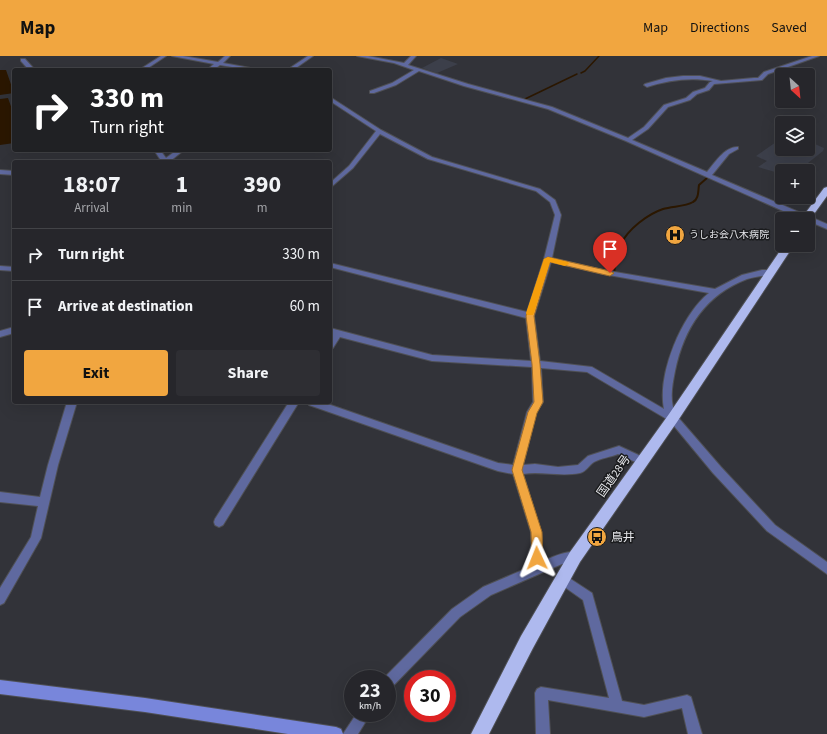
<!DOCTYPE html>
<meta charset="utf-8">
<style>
:root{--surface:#26262b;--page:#2e2e33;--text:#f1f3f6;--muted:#a4a5a9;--line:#424347;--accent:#f1a640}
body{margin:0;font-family:"Source Sans 3","Noto Sans JP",sans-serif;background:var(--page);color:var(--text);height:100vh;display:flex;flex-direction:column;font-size:15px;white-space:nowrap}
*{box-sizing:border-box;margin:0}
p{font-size:13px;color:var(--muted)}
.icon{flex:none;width:22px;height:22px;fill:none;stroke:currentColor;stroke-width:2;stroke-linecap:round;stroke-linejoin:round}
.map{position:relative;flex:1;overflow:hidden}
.sheet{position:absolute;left:12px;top:104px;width:320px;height:244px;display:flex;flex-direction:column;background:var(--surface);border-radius:4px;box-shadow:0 4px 16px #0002,0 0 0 1px var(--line)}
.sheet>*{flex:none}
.top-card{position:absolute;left:12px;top:12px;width:320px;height:84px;border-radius:4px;box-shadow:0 4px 16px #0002,0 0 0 1px var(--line);background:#202124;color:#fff;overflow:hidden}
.needle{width:26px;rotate:153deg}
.tools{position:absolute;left:775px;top:12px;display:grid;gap:8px}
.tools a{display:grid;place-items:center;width:40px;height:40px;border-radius:4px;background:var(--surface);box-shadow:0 4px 16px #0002,0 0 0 1px var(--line);font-size:20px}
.speed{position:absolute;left:344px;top:614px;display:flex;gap:8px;font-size:20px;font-weight:700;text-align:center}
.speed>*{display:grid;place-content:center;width:52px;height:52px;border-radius:50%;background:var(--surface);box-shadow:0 4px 16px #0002,0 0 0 1px var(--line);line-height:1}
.speed small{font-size:10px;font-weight:400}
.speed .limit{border:6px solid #d22;background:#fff;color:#111}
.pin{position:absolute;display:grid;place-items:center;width:34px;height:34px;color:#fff;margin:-41px -17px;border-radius:50% 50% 50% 0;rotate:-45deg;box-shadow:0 0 4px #0007}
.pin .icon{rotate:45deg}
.me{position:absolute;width:44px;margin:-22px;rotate:358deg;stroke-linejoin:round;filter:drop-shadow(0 0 3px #0008)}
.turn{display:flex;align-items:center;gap:14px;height:84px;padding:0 12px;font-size:18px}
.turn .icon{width:52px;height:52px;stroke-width:2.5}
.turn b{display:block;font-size:28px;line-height:34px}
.eta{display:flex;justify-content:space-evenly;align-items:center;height:68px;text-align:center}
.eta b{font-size:24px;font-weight:700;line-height:28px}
.primary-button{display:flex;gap:8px;margin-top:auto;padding:8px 12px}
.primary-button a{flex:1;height:46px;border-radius:4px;background:var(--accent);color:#111;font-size:16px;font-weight:700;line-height:46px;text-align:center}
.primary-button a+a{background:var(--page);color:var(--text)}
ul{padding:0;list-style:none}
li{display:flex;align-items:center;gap:12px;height:52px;padding:0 12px;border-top:1px solid var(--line)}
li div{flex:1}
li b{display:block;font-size:15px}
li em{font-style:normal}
header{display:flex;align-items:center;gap:24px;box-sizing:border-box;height:56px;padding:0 20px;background:var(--accent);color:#111}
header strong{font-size:19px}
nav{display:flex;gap:22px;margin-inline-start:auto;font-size:14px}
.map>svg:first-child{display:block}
.built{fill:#3c3f4a}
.water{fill:#2b1700}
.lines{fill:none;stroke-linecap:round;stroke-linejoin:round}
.stream-far1{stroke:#2b1700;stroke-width:1.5}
.stream{stroke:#2b1700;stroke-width:2}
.street-casing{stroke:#4f5055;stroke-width:2}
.secondary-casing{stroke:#4f5055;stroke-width:2}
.highway-casing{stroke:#4f5055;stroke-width:2}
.street{fill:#5f699f;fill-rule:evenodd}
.secondary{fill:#7886db;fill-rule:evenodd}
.highway{fill:#aeb9ee;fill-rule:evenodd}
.route{fill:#f1a640;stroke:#9d6c2a}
.slow{fill:#f59e0b}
.labels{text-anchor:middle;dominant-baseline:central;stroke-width:3;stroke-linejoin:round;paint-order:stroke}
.far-poi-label{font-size:10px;fill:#e6e7eb;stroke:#1a1b1d;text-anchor:start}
.street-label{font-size:12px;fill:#e6e7eb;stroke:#1a1b1d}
.poi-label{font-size:12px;fill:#e6e7eb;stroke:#1a1b1d;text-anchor:start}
</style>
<header>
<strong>Map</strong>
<nav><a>Map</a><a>Directions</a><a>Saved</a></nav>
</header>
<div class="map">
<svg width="827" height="678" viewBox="0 0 827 678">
<rect width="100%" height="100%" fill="#323339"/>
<!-- built -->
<path class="built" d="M441 2 458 8 437 17 422 12Z
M782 82V93H808V85L824 92 823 95 798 115H782V118L758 111 767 105 756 100Z"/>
<!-- water -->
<path class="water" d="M0 14H6L14 37 0 39Z
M8 42 14 59V87L0 89V43Z"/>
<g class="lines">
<!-- stream-far1 -->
<path class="stream-far1" d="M581 17 585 15 599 0
M525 43 577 18"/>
<!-- stream -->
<path class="stream" d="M614 218C615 208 616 197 621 188 628 173 648 158 663 153 672 150 685 151 693 146 699 143 698 135 699 129L707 122"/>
<!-- street casing -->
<g class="street-casing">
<path id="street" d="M161 0H166L145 14H139Z
M172 0H183L218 6 225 0H230L223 7 262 14H250L220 9 213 14H207L214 8Z
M308 0H313L293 14H287Z
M357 0H368L404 7 411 0H416L408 9 468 28 552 51 628 82 644 71 664 49 686 42 693 36 705 32 710 26 713 25C690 21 669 24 647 31L644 29 645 28 666 22 683 20H700L721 25 754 22H758L764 16 812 0H819L768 18 762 24 714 28 709 34 697 38 690 44 668 51 648 73 632 84 707 116C714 108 725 90 738 91V93L729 98 712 119 827 168V173L808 165V163H801L626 85 548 53 464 30 419 15 396 29 374 37H370V35L392 27 414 14 394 7Z
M21 3H25L35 14H29L21 5Z
M330 41 381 74 432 101 540 133 555 144 561 159 552 202 603 214 715 233 742 219 762 214H774V218C765 220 756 220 747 223 705 239 684 272 675 315 672 330 669 345 676 359L721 411 775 469 827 506V518L767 475 713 417 670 365 587 316 541 312 543 346 536 357 523 409 535 408 558 411 578 409 588 400 619 390 645 402 647 405 645 408 642 409 618 398C611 401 601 402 594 406 589 409 586 416 580 417 560 421 542 415 523 418L541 476 543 505C553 501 568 493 579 497L580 501 579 505 562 508 491 539 460 561 391 632 387 634V623H383L452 553 483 531 532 510 531 476 513 418 498 415 309 349 307 346H322L498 407 513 409 527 356 533 346 532 311 432 305 340 281 333 292 330 293V283L333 279 330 278V272L432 299 531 305 526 262 330 211V207L527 256 544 203 555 159 550 146 536 135 428 103 380 78 353 112 330 132V127L349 110 376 75 330 45ZM551 206 603 218 709 237C682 258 657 318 664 353L592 311 540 305 534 260Z
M154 94H160L166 102 177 94H184L169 106H162Z
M0 114 14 115V119L0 118Z
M0 210 14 211V215L0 214Z
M14 271V277L0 281V275Z
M67 346H77L58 409 41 482 4 547 0 549V532L31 481 38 450 0 446V436L40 441 48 409Z
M289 346H299L223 469 219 471 215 469 214 466 215 463Z
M563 518 592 537 622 645 644 649 687 639 691 641 702 678H688L682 652 644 661 548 644 550 678H536L535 637 537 633 541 631 609 642 583 544 559 527 557 523 559 519Z
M357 657H371L358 678H343Z"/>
</g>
<!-- secondary casing -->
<g class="secondary-casing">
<path id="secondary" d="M0 624 145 642 336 671 341 673 343 678H288L145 656 0 638Z"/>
</g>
<!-- highway casing -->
<g class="highway-casing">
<path id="highway" d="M827 131V140L809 165H808V163H801L824 132Z
M784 189H794L677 366 580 506 533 592 489 678H471L521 580 570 496 669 358Z"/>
</g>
<!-- street -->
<use href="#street" class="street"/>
<!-- secondary -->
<use href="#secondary" class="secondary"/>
<!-- highway -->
<use href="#highway" class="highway"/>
</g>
<!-- route -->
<path class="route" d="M548 201 610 215 614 217 610 220 550 206 534 260 540 308 543 346 537 357 522 414 542 476 543 502 541 505 537 507 533 505 532 502 531 476 512 414 528 356 534 346 532 308 526 260 544 203Z"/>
<!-- slow -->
<path class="slow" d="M548 201 568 206 569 208 565 210 550 206 534 257 533 259H527L526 257 544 203Z"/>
<!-- icons -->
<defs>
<g id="hospital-disc" transform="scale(1)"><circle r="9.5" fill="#f1a640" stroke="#1a1b1d"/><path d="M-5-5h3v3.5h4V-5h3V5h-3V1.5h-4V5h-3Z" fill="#111"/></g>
<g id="bus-disc" transform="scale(1)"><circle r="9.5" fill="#f1a640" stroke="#1a1b1d"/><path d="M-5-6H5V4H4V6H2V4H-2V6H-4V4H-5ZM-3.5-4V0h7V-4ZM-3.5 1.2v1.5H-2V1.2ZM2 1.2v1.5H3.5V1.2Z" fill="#111"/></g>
</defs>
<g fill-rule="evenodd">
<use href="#hospital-disc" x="675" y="179"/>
<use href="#bus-disc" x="597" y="481"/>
</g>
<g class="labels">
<!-- far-poi labels -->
<g class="far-poi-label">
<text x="689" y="179">うしお会八木病院</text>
</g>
<!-- street labels -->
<g class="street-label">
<text transform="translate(614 420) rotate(-55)">国道28号</text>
</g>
<!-- poi labels -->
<g class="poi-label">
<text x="611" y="481">鳥井</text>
</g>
</g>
</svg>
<div class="tools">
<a><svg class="needle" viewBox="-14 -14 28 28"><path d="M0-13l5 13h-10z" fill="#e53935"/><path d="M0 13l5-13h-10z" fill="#a4a5a9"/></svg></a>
<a><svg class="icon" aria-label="layers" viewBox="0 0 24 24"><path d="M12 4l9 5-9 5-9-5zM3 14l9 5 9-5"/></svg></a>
<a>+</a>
<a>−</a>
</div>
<div class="speed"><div>23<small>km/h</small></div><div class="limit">30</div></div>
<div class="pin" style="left:610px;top:217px;background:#d93025"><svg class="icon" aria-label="arrive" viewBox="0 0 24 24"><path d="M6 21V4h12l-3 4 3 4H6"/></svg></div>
<svg class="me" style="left:537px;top:502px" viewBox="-20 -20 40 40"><path d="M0-17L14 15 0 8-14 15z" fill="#f1a640" stroke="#fff" stroke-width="4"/></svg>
<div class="top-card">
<div class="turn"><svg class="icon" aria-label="right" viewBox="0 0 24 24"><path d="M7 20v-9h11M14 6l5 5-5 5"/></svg><div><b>330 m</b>Turn right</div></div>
</div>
<section class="sheet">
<div class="eta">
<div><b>18:07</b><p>Arrival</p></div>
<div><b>1</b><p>min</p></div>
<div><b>390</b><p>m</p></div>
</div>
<ul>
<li><svg class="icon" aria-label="right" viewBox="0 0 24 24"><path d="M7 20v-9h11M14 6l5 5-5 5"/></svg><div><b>Turn right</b></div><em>330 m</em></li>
<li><svg class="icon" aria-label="arrive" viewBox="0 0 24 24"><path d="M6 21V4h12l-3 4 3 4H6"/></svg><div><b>Arrive at destination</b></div><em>60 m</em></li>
</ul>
<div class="primary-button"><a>Exit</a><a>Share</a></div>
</section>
</div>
